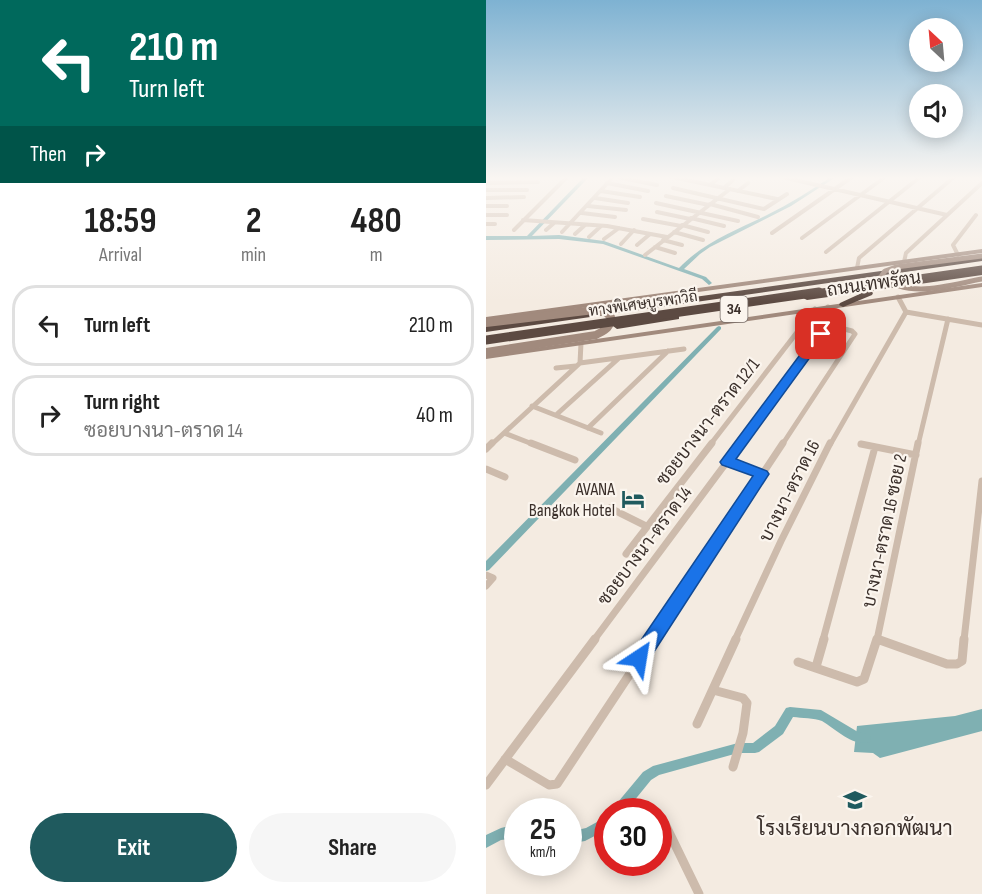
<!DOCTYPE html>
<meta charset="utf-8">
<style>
:root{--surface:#fff;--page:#f6f6f6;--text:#222;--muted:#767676;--line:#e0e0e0;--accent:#1f5a5e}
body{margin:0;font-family:"Sofia Sans Condensed",Sarabun,sans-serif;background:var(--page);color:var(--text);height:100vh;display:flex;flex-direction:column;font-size:22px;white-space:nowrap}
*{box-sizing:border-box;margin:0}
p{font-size:20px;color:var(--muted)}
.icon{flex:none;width:33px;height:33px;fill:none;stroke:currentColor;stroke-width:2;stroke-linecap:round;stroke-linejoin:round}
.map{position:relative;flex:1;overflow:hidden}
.drawer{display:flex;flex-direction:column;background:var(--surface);width:486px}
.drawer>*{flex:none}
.banner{background:#00695c;color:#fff;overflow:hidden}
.needle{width:39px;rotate:334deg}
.tools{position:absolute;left:423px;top:18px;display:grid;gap:12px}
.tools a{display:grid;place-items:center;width:54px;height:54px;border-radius:50%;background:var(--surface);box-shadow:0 3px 15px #0003;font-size:30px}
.speed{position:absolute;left:18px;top:798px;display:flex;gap:12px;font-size:30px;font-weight:700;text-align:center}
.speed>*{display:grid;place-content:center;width:78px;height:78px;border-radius:50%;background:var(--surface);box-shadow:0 3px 15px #0003;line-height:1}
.speed small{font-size:15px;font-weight:400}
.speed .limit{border:9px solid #d22;background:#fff;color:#111}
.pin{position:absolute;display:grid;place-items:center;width:51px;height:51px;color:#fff;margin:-26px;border-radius:12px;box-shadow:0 3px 9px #0006}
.me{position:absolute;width:66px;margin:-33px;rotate:33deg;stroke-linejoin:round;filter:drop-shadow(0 0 4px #0008)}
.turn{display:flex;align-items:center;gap:21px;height:126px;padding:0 30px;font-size:27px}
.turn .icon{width:78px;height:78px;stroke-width:2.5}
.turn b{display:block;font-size:42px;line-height:51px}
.then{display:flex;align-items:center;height:57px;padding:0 30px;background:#0003;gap:12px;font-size:22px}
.eta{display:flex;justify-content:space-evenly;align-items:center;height:102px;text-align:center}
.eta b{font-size:36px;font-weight:700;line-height:42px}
.action{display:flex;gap:12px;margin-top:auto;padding:12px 30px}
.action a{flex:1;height:69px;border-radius:36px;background:var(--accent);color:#fff;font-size:24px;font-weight:700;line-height:69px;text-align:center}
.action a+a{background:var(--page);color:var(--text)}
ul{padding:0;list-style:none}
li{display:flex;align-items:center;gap:18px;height:81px;margin:0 12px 9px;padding:0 18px;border:3px solid var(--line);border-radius:24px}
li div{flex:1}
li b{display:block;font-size:22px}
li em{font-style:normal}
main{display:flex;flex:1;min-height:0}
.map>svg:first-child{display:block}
.water{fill:#7fb0b2}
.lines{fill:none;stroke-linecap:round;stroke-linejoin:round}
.canal{fill:#7fb0b2;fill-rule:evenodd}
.street-far3{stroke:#cdbbac;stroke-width:4}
.street-far2{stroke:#cdbbac;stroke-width:5}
.street-far1{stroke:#cdbbac;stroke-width:7}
.street{stroke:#cdbbac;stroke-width:9}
.secondary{fill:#a18a7d;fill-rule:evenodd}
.highway{fill:#5c4a42;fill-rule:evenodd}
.secondary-bridge-far1{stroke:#a18a7d;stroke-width:5}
.secondary-bridge{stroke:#a18a7d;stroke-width:8}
.highway-bridge-far1{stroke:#5c4a42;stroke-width:7}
.highway-bridge{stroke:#5c4a42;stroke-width:9}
.route{fill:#1a73e8;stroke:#114b97;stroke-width:1.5}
.labels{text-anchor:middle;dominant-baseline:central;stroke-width:4.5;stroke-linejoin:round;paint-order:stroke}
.far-street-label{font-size:15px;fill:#3b302b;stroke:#fbf5ee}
.shield{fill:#fbf5ee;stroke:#756b66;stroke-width:1.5}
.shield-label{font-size:16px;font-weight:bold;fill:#3b302b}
.street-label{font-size:18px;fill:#3b302b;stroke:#fbf5ee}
.poi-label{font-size:18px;fill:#3b302b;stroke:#fbf5ee;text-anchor:end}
.near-poi-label{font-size:21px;fill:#3b302b;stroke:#fbf5ee}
</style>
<main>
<section class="drawer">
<div class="banner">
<div class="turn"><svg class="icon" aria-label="left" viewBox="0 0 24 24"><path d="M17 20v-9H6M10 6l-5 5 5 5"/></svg><div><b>210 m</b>Turn left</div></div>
<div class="then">Then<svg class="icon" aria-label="right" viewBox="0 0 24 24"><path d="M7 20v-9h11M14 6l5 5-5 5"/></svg></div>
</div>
<div class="eta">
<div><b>18:59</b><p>Arrival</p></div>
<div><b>2</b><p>min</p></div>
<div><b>480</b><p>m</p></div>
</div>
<ul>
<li><svg class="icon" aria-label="left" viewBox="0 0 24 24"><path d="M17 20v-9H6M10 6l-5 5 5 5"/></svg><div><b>Turn left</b></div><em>210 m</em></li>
<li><svg class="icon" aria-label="right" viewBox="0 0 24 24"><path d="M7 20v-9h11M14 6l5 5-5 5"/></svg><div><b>Turn right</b><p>ซอยบางนา-ตราด 14</p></div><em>40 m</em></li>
</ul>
<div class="action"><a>Exit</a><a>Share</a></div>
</section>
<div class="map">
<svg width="496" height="894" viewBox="0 0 496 894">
<rect width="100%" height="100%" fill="#f4ebe1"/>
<!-- water -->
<path class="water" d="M496 709V731L394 758 387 753 368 752 371 726 469 716Z"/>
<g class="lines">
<!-- canal -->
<path class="canal" d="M98 177H103L46 236 73 235 118 241 193 268C218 242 250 230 281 215 303 204 324 191 345 177H350L305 206 224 247 214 254 198 269 220 277 226 283 223 285 216 279 117 244 73 239 0 240V236H41Z
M233 326 235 327V329L3 570 0 571V561L231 327Z
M304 707 335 710 372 732 384 734 385 738 384 742C366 747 350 729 336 721 328 718 316 718 307 717L297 734 273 752 269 753H252L173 775 165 780 139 812H125L127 808 157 772 167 766 252 743H267L289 726 300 708Z
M122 816V829L99 841 82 844V832L100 828Z
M23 826H32V838L15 840 0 848V835L15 828Z"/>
<!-- street-far3 -->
<path class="street-far3" d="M131 177 171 185
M186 177 291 199
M296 177 461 215
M0 183 52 182
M121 183 162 191
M224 185 234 177
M187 188 278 209 301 194
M238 188 247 180
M0 190H41
M115 191 154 197
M252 191 262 183
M180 196 223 205
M0 198 38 197
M109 198 142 203
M170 203 252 221
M224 204 272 217
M0 206H21
M102 206 140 210
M171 212 204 219
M96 213 129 217
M0 215H21
M205 218 238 226
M157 219 195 226
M37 220 121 226 181 237
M0 224H9
M196 225 222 232
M28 230 81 177
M60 230 68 223
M76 232 127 177
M188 232 217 240
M286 233 366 177
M89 234 99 225
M103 237 115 226
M316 238 399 177
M118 239 133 228
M177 240 196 245
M135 244 148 230
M151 245 164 234
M169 247 189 253
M340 252 434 177
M159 255 244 189
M472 255 467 245 490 215
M418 262 420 253 496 183
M371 268 373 258 468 177"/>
<!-- street-far2 -->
<path class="street-far2" d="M412 297 420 312
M342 307 345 317 343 325
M420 312 496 325
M94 363 198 349
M70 368 90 366
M46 406 115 433
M70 415 132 359
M102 428 182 351
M18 433 49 445
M375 444 378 445
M5 445 94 363 95 343
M224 445 329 309
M254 445 343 325
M296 445 369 334 366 331 343 325
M344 445 420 312
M432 445 462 319"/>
<!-- street-far1 -->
<path class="street-far1" d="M45 443 89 460
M375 444 430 455
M0 449 6 443
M241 462 276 474
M0 469 19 477
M124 508 160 526
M140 554 226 443
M0 575 7 578 0 586
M391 639 395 640
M108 640 255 443
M166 640 297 443
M249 640 295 541 344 443
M337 640 389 447
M391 640 432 443
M478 640 496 481"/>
<!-- street -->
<path class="street" d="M391 639 461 664H471L476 661 478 639
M312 662 371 682 378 679 391 639
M330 667 338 639
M227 690 257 698 261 703 257 733 247 767
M211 724 250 639
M19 759 63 785 71 784 167 639
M0 785 109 639
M180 826 213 894"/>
<!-- secondary -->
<path class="secondary" d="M496 249V253L0 321V317Z
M496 283V287L0 359V355Z"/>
<!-- highway -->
<path class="highway" d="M496 257V261L0 332V326Z
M496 271V275L385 291 387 293 386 295 357 307 353 305 354 303 378 292 321 300 317 298 321 296Z
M190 314 193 315V319L131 329 127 326 131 323Z"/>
<!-- secondary-bridge-far1 -->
<path class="secondary-bridge-far1" d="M496 256 410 267 399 271 395 277C424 299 463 285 496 279"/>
<!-- secondary-bridge -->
<path class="secondary-bridge" d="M0 323 108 310 119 312 125 317C125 328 119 330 110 335L0 352"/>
<!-- highway-bridge-far1 -->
<path class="highway-bridge-far1" d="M322 294 496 269"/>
<!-- highway-bridge -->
<path class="highway-bridge" d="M0 340 333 292"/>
</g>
<!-- sky -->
<linearGradient id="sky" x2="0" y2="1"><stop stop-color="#7eb2d2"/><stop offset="0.59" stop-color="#faf6f2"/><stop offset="1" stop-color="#faf6f2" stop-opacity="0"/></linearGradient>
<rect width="496" height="302" fill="url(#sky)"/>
<!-- route -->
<path class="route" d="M335 331 341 334 250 459 281 471 283 474 160 664 153 666 147 664 144 658 147 652 267 476 236 465 234 462 331 332Z"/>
<!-- icons -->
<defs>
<g id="hotel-bare" transform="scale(1.8)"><path d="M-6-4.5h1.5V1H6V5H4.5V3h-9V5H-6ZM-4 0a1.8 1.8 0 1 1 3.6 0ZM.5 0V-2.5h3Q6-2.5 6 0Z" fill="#1f5a5e" stroke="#fbf5ee" stroke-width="2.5" paint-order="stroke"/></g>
<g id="school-bare" transform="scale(1.8)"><path d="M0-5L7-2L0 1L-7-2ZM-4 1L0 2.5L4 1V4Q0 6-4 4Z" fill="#1f5a5e" stroke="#fbf5ee" stroke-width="2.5" paint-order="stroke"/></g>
</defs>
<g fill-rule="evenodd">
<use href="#hotel-bare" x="147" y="499"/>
<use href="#school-bare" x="369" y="800"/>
</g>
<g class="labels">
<!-- far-street labels -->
<g class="far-street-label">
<text transform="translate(157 304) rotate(-8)">ทางพิเศษบูรพาวิถี</text>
</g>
<!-- shield labels -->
<rect class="shield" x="234.5" y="296" width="27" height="26" rx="4.5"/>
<g class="shield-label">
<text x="248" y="309">34</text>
</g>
<!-- street labels -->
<g class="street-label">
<text transform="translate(388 284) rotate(-8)">ถนนเทพรัตน</text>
<text transform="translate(222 422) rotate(-52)">ซอยบางนา-ตราด 12/1</text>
<text transform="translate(304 491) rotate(-63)">บางนา-ตราด 16</text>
<text transform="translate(399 531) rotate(-78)">บางนา-ตราด 16 ซอย 2</text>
<text transform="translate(159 546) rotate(-53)">ซอยบางนา-ตราด 14</text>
</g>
<!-- poi labels -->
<g class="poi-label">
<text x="129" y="489">AVANA<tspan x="129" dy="21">Bangkok Hotel</tspan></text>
</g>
<!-- near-poi labels -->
<g class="near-poi-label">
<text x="369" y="828">โรงเรียนบางกอกพัฒนา</text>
</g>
</g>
</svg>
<div class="tools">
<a><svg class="needle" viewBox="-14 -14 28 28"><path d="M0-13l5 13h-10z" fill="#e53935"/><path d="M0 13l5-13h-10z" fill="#767676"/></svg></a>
<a><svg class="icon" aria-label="sound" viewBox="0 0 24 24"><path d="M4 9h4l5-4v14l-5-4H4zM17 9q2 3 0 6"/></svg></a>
</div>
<div class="speed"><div>25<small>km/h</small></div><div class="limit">30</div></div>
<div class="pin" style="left:335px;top:334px;background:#d93025"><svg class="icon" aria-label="arrive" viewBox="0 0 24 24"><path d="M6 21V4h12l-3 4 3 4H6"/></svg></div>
<svg class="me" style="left:153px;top:658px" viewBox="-20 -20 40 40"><path d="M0-17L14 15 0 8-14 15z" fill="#1a73e8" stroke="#fff" stroke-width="4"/></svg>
</div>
</main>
